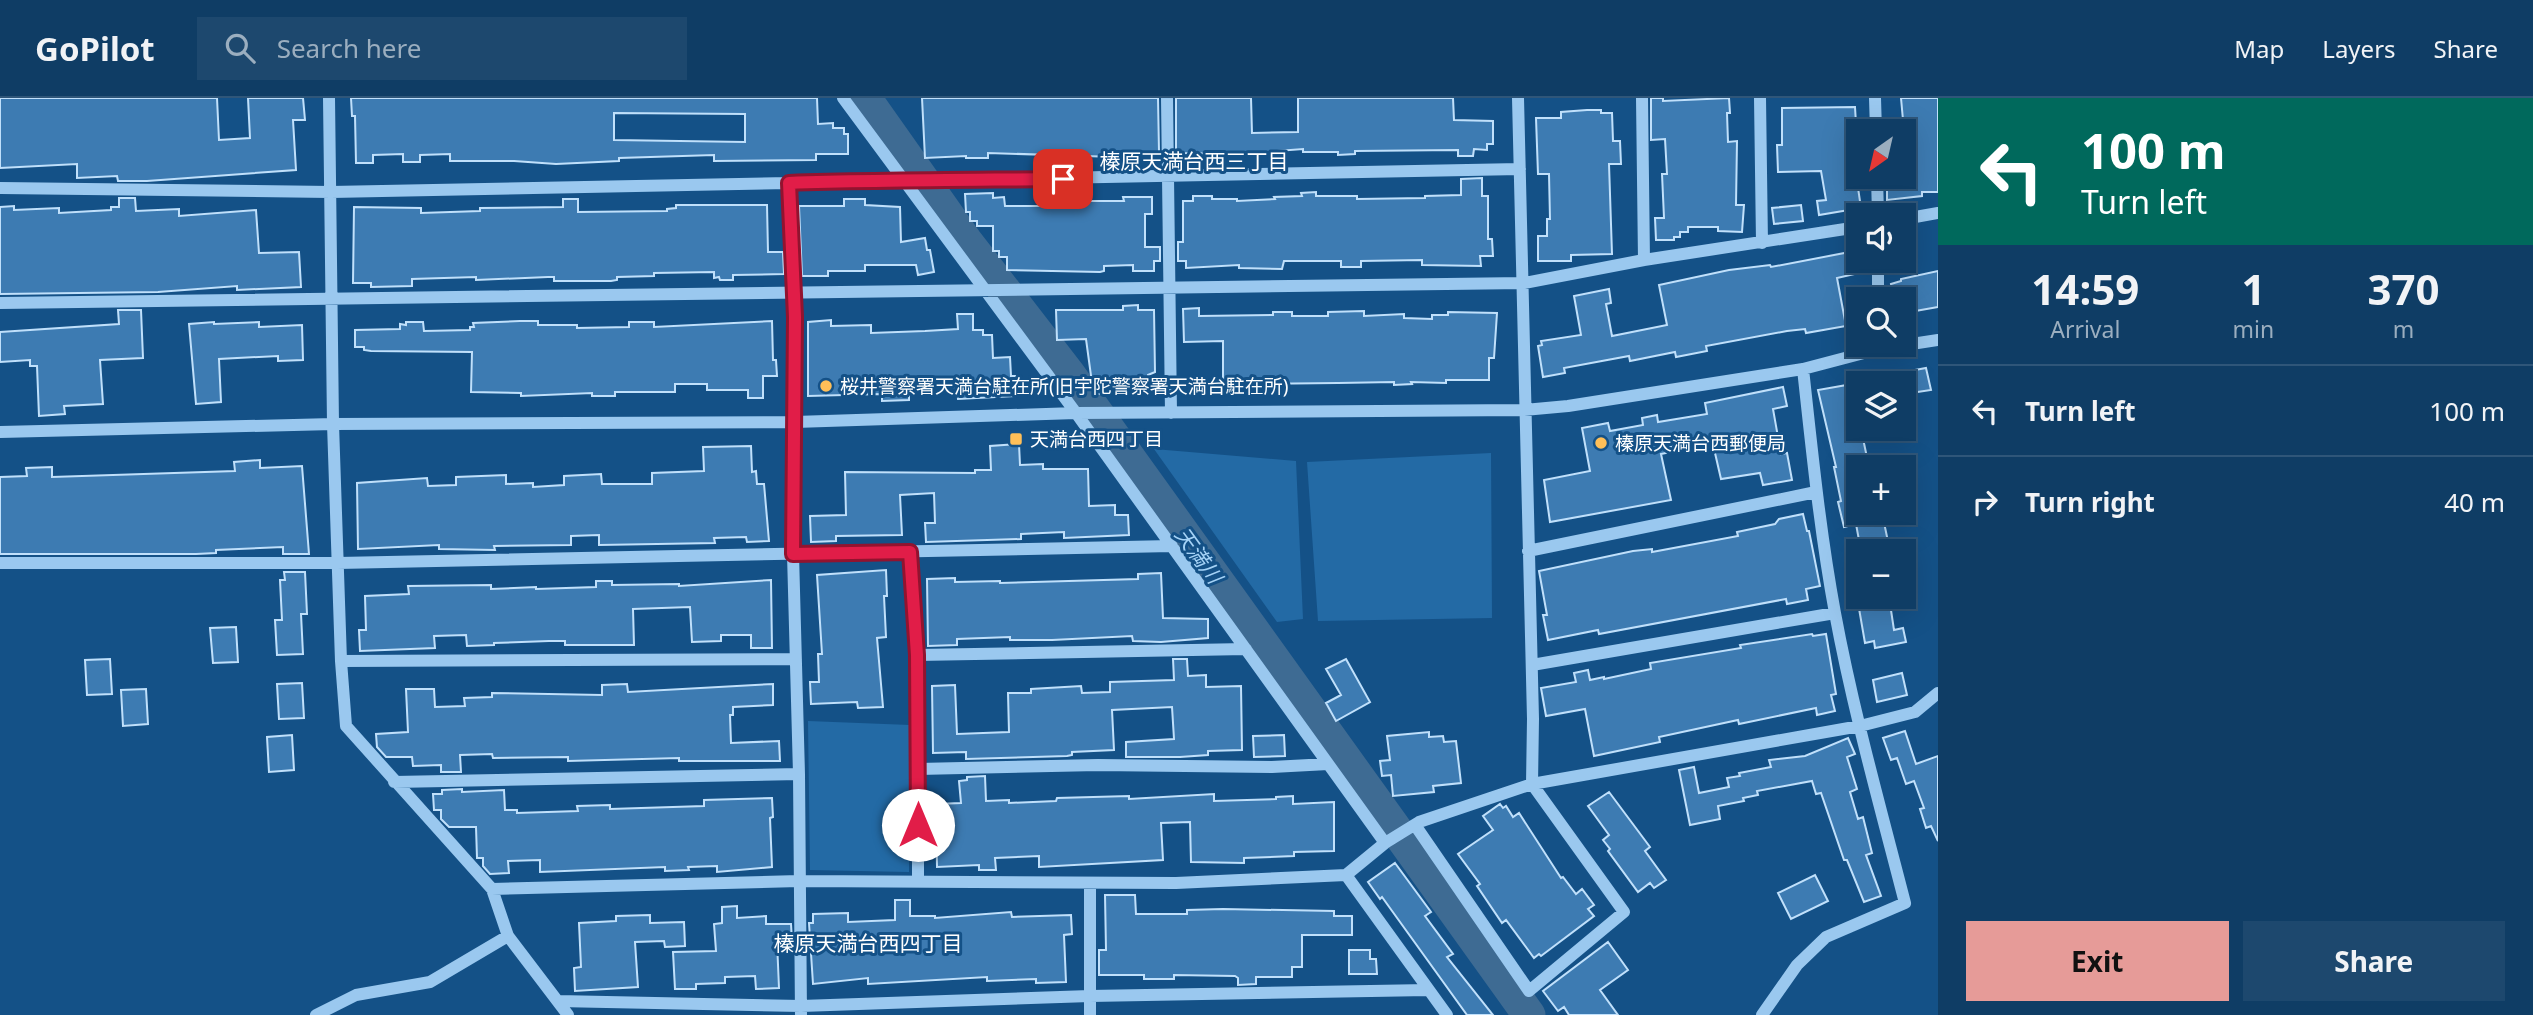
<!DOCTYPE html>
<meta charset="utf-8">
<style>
:root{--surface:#0f3d65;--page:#1d486e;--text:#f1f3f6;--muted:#9baebf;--line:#2f5679;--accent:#e69b98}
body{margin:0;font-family:"Noto Sans","Noto Sans JP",sans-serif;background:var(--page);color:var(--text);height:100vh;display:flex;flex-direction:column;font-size:26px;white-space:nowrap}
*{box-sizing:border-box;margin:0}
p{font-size:23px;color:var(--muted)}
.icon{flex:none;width:38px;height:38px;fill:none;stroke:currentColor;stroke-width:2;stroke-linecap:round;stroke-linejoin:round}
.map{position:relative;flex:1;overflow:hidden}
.details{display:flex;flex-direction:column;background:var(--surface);width:595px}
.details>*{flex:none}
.top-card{background:#00695c;color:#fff;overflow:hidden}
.needle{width:46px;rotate:214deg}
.buttons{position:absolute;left:1846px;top:21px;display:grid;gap:14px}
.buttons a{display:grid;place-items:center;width:70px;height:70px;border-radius:0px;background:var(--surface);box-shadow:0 7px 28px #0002,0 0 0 2px var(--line);font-size:35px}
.pin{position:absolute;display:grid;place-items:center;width:60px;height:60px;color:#fff;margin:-30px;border-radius:14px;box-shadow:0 4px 10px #0006}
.me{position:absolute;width:77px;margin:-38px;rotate:0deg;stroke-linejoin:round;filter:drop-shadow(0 0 5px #0008)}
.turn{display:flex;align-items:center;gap:24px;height:147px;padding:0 28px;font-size:32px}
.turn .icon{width:91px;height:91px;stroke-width:2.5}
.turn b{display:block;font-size:49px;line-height:60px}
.eta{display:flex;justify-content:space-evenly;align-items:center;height:119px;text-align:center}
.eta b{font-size:42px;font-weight:700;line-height:49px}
.action{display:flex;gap:14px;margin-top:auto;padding:14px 28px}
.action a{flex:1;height:80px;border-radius:0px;background:var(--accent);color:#111;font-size:28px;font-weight:700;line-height:80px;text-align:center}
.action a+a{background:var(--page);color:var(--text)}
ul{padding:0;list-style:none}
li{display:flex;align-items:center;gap:21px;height:91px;padding:0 28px;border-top:2px solid var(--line)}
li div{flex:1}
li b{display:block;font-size:26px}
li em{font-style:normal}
header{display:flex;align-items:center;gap:42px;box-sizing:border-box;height:98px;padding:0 35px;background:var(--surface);border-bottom:2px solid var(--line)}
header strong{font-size:33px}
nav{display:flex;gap:38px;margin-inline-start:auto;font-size:24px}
.search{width:490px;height:63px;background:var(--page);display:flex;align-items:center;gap:18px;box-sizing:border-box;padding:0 24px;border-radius:0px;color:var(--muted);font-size:26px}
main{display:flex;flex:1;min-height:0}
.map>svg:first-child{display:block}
.green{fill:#236aa5}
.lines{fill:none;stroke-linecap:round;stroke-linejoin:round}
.river{stroke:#3e6b93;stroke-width:33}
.building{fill:#3d7bb2;stroke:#c0e0fb;stroke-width:2;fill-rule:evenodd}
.minor{stroke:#9ac8ef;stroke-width:12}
.route-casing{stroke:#92132f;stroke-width:18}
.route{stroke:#e11d48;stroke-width:12}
.poi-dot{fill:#ffbf58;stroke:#145187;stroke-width:2.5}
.labels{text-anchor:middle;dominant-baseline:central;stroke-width:6;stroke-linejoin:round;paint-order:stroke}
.poi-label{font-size:19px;fill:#fff;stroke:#145187;text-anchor:start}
.neighbourhood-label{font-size:21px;fill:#fff;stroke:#145187}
.water-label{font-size:21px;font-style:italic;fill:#a5d2f6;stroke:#145187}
</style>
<header>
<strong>GoPilot</strong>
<div class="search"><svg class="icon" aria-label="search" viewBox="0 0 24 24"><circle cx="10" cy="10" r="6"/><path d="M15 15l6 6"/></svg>Search here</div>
<nav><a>Map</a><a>Layers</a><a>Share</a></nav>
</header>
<main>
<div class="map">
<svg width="1938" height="917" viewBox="0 0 1938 917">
<rect width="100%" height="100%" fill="#145187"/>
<!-- green -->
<path class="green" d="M1154 351 1296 363 1303 521 1277 524Z
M1491 355 1492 520 1318 523 1307 364Z
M808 623 910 627 909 774 810 772Z"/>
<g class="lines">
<!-- river -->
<path class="river" d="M865 0 966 143 1069 276 1529 917"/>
</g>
<!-- building -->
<path class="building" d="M0 0H217L219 42 250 40 248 0H303L305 22H293L296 72 147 83H118L117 78 77 80V66L0 70Z
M351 0H817L818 26 833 25V30H844V36H848V56H816V62L714 63V57L619 60V63L556 66 514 63H450V56L420 57V64H403V56L373 57V65H356L355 18H352ZM614 15 745 16V44L614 42Z
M922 0H1158L1159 54 1116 55V59L988 55V60H966V58L925 60Z
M1176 0H1251L1252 35 1298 34V0H1453L1454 22 1493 23V46H1487V52L1474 51 1473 58H1458V52L1355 53V56L1338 57V54H1303V51L1238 56 1176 55Z
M1651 0H1663V3L1729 0 1730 15H1727L1728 44 1737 43 1736 107H1744L1742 134 1718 133V129H1688V134H1680V139H1674V142H1656L1655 120H1664L1662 76H1667L1665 41 1651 42Z
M1901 0H1938V94H1922V98L1887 102V79H1904V33Z
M1855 9 1856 26H1849L1850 81 1856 80 1857 83 1861 110 1819 117 1817 103 1826 102 1821 73 1778 74 1777 47H1782V10Z
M1587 12H1601V15H1612L1613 43H1620L1621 66H1609L1612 156 1571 157V163H1538V138H1547V121H1550L1549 76H1538L1536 20H1561V14Z
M1482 80V98H1488V141H1492L1493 158H1480L1481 168 1422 167V162L1361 163V169H1341V163H1284L1282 171 1239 170V167L1186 170V163H1178V144H1183V103H1193V98H1212V101H1237V103L1275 101 1274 99 1302 98 1301 95 1316 94V98H1357V101L1425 100V98L1461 97V81Z
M993 95V100L1004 99 1005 108H1048L1047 103H1124L1123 99H1152V116H1145V149H1160V163H1154V173H1133V167L1104 168V173L1100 174 1007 172V159H999V153H993V128H977V123H970V114H966L965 96Z
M119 100H135L136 113 179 111V118L256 112 259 155 299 154 301 189 237 192V188L158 194 0 196V109L14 108V112L59 110V115L111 112V109H119Z
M563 101H578V114L667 113V111L676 110V107H767L768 154H783L784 176 733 177V182H720L719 179 714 180V174L654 175V178L617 179V182L611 183H554V179H548L476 182V179L412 181V188L371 189V185H353L354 109 421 110V115L480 113V110L563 109Z
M844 101H865V107L900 109 901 144 925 140 927 152H930L934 174 918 177 916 167H865V173H828V178H802L799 108H844Z
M1801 107 1803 123 1774 126 1772 110Z
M1855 153 1859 175 1837 180 1846 228 1806 235 1805 231 1787 233 1706 248 1707 253 1676 259 1675 254 1630 263 1629 258 1564 270 1565 275 1543 279 1538 248 1542 247 1541 243 1581 237 1574 198 1609 191 1611 205 1606 206 1612 238 1667 227 1659 187 1729 172 1770 167 1771 169Z
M1938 173V209L1904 215V201H1894L1891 186 1901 183V181Z
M1138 207V212H1154L1155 274 1148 277V283L1139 285V289H1111V295L1097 296 1096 285H1092L1086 241 1057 242 1056 212H1123V208Z
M1199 210V218L1273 217V214H1292V218H1328V214L1364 213V218L1404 216V220L1432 221V217H1448V214L1497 215 1494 260H1489V282H1446V285L1411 284 1412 286 1394 287V284L1338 285 1245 286V289H1223V243L1184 244 1183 211Z
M118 212H141L143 260 100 262 103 306 64 308 65 316 39 318 37 268H30V262L0 264V234L119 226Z
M957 216H973V232H983V237H992L993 260 1010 259 1011 278H1020L1021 294H1013L1014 298 958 301 957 289 909 291V302L882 303V296L808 298V224L831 222V228L871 227V235L925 233 958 231Z
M520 223H538V227H577V230L629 229V224H654V229L772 223 773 262H776L777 278H763V300H748V292H707V286H675V294H615V298H592V295L521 298V295L471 294 472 254 371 253 364 252V249H355V232L400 231V226L406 227V224H423L424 233 470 232V229H474L473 225Z
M214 224V226L259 224V229L302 227 303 262 278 263V258L219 261 221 304 196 306 189 226Z
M1926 270 1931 292 1904 296V274Z
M1858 285V331H1861L1869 369H1858V415H1882L1890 453H1861L1856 426 1844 429 1838 404 1841 403 1834 369H1836L1818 292Z
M1783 289 1787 308 1773 311 1781 356 1787 355 1792 382 1763 387 1760 375 1721 381 1712 342 1665 350 1666 355 1661 356 1671 402 1550 424 1544 382 1590 373 1582 330 1608 325 1610 333 1643 327 1642 320 1657 317 1658 324 1707 316 1705 305Z
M1019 346 1020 367 1043 366V371H1088L1089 408 1115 407V417H1128L1129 437 1064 440V434L1021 436V441L926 444 925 425H935L934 395 900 397 902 437 836 438V443L811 444 810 418 846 417 845 374 975 375V372H991L990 348Z
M751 348 752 374 756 373 757 386H764L769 443 747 444 746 439 714 440 715 445 599 447V437L571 438V447L494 448 495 452 439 451V447L358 451 357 385 427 380 428 388 456 387V379L506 377V386L533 385V389L564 387V378L601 376 602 386H652V375L704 373 703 349Z
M260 362V370L302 368 309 456H283V449L216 452V455L196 456H0V379L27 378 26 370 52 369V379L235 373 234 364Z
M1803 416 1807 433H1809L1820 488 1806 491 1808 502 1787 506 1786 501 1599 536 1598 532 1548 542 1543 517H1547L1539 473 1633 453 1652 451V454L1738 438 1737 434 1775 426 1779 421Z
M886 472 887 498H884L886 539 877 540 883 609 858 610 857 604 811 606 810 584H819L818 556H822L817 477Z
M284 474H305L307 516H301L303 556 277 557 275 522H282L280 482H285Z
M1161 475 1163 520 1208 521V540L1161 544 1133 543 1132 538 1052 542H1010V539L957 541V547L928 548 927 481 955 480V484L1000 483V485L1138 481V476Z
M771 482 772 550H751V537H721V543L692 544 690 509 633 511 634 547H565V543H549L494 545V547L467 548 466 537 434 538 435 550 360 553 359 532H366L365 498 409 496 408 488 491 487V491L536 489V491L596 489V483H612V487L679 486V488Z
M1857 499H1889L1894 532 1903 530 1906 544 1875 550 1874 543 1865 545Z
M236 529 238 564 213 565 210 530Z
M1812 536 1813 538 1826 536 1836 596 1831 597 1835 613 1817 617 1816 610 1739 626 1738 622 1659 639 1660 644 1594 658 1585 611 1546 618 1541 590 1576 584 1574 575 1588 572 1590 582 1604 579V581L1651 571 1650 565 1741 550 1740 547Z
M110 561 112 596 87 597 85 562Z
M1173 561H1187L1188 578 1206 577V589L1241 588 1242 652 1208 653V657L1180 659H1126V644L1174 641 1172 609 1112 612 1114 652 1072 654V657L1067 658 966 661V654L933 655 932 588 955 587 957 636 1009 634 1008 595H1031V591L1081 588 1082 595 1110 594V584L1174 582Z
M1346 561 1370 604 1336 623 1326 605 1341 597 1326 571Z
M1902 575 1907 597 1877 604 1873 582Z
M302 585 304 620 279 621 277 586Z
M627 586 628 594 773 586V607L733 609V617H730L731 645 779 643 780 663H679V660L568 663V659L493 660 492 656 460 657 461 674H441V667L413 668 412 659H386L377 649 376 636 408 634 406 591H434L435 609 465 608 464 600 492 599V595L602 597V587Z
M146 591 148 626 123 628 121 592Z
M1905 633 1916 666 1938 658V743L1931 728 1926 730 1920 711 1924 710 1914 683 1906 686 1897 660 1891 662 1883 640Z
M1429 634V639L1443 638 1444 644 1456 643 1461 685 1433 688 1434 694 1393 698 1391 677 1382 678 1380 663 1390 662 1387 638Z
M292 637 294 672 269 674 267 639Z
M1284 637 1285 658 1254 659 1253 638Z
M1848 640 1855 656 1847 659 1857 691 1850 694 1858 721 1863 719 1872 755 1866 757 1881 798 1864 804 1847 762H1844L1821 695 1816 696 1812 683 1757 693 1758 697 1743 700 1744 703 1718 708 1720 721 1690 727 1679 672 1694 669 1699 695 1729 689 1727 680 1740 678 1739 675 1771 669 1769 662 1805 658Z
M985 678 986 703 1009 702V705L1056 703 1057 700 1129 698V701L1214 696V703L1276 701V699L1293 698V706L1334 704V753L1294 754V758L1244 760V765L1191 764 1190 724 1161 725 1163 762 1039 769V758L995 760 996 772H979V767L937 769 936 706 961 705 959 683 967 682V679Z
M462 691V694L504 692 505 712H517V715L578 713 577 708 610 707V711L704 708V702L772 700 773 719 770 720 772 769 717 774V768L688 769 689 772 665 773V769L540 774V762L508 763 509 775 490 776 483 768V760H477L476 729H449L441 721V712H434L433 696H442V692Z
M1609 694 1650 749 1645 753 1666 782 1654 790 1650 785 1638 794 1608 753 1610 751 1603 742 1609 737 1588 708Z
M1500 706 1503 710 1506 708 1513 719 1519 715 1561 780 1563 779 1576 796 1582 791 1594 807 1588 811 1594 818 1541 858 1539 856 1534 860 1506 822 1502 825 1477 788 1480 786 1458 756 1493 732 1483 718Z
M1395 765 1431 814 1425 818 1453 856 1447 859 1493 917H1467L1382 799 1380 801 1368 784Z
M1815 777 1828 803 1791 821 1778 795Z
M1105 797H1135L1136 816H1187V812L1223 811 1334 813V818H1352V837H1302V869H1292V879H1256V886L1238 887V880L1235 878 1174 877V881H1144V877H1099V852H1106Z
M895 802H910V818H935V820L1011 814 1012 819 1071 817 1072 836 1064 837 1066 884 1036 885V881L987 883V879L868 886V880L813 886 809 825H813V816L848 815V824L895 822Z
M737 808V820L766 818V826H791L792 843H777L779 890 756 891 755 878 725 879V885L696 886V891H675L673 854 716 853 714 826 722 825V809Z
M650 817V825L684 824 685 848 665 849 664 843 635 844 638 889 575 893 574 870 581 869 579 825 616 823V818Z
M1608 844 1628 872 1600 892 1618 917H1569L1564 909 1558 913 1543 893Z
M1349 852H1370V861H1376L1377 876H1349Z"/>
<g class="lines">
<!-- minor -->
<path class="minor" d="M329 0 333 326 341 563 346 628 492 791 508 838 568 917
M843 0 1076 315 1385 745
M1167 0 1171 315
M1642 0 1644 162
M1760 0 1762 145
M1875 0 1876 33
M1877 79 1878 117
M0 90 331 94 789 85
M1904 121 1938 115
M1878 163V201
M0 205 1524 185 1644 162 1858 129
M0 334 333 326 795 324 1076 315 1524 312 1568 308 1803 271 1879 251 1938 242
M1528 453 1816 394
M910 455 917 557 918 671 1098 667 1272 669 1328 666
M0 465H338L1172 448
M917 557 1246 551
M341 563 796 561
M1532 567 1835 515
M394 684 799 676
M1415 727 1529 893 1624 814 1532 686 1533 621 1518 0
M1346 777 1447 917
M918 782V671
M492 791 799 783 1176 785 1346 777 1385 745 1419 724 1532 686 1860 628 1915 614 1938 595
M558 903 801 908 1090 898 1428 892
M316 917 356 897 430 884 508 838
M801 917 799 676 793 456 795 219 789 85 1520 71
M1090 917V786
M1762 917 1797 867 1826 839 1905 805C1880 708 1853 612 1835 515 1820 434 1812 353 1803 271"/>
</g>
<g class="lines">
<!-- route casing -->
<g class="route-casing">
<path id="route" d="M918 727 917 557 910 454 793 456 795 219 789 85C880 82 971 82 1063 81"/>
</g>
<!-- route -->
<use href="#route" class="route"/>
</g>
<!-- markers -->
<g class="poi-dot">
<circle cx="826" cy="288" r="7"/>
<rect x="1009" y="334" width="14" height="14" rx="3.5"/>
<circle cx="1601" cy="345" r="7"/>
</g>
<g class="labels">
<!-- poi labels -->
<g class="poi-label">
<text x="840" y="288">桜井警察署天満台駐在所(旧宇陀警察署天満台駐在所)</text>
<text x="1030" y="341">天満台西四丁目</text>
<text x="1615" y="345">榛原天満台西郵便局</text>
</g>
<!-- neighbourhood labels -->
<g class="neighbourhood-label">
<text x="1194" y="63">榛原天満台西三丁目</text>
<text x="868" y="845">榛原天満台西四丁目</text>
</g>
<!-- water labels -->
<g class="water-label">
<text transform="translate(1199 457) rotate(54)">天満川</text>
</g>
</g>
</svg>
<div class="buttons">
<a><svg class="needle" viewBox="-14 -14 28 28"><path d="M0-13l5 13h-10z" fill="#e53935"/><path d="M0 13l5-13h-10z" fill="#9baebf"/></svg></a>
<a><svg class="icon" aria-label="sound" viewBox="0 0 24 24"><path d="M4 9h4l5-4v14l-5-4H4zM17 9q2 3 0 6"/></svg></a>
<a><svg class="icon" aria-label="search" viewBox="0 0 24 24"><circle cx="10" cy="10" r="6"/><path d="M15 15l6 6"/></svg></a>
<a><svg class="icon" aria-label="layers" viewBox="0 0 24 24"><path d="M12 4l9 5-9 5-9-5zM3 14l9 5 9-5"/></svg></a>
<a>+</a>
<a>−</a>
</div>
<div class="pin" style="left:1063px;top:81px;background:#d93025"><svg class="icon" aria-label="arrive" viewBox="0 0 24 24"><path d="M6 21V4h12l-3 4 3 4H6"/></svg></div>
<svg class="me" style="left:918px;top:727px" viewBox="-20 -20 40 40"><circle r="19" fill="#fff"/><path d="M0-13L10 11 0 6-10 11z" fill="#e11d48"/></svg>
</div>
<section class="details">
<div class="top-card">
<div class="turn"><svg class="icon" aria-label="left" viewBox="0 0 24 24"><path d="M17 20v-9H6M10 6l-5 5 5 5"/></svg><div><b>100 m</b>Turn left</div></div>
</div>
<div class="eta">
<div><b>14:59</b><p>Arrival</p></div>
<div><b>1</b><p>min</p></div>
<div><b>370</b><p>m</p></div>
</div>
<ul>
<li><svg class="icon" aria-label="left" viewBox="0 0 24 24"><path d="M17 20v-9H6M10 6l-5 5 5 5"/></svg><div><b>Turn left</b></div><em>100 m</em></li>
<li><svg class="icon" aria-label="right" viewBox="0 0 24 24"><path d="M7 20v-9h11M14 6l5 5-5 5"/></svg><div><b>Turn right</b></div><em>40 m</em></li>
</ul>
<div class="action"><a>Exit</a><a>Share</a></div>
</section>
</main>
